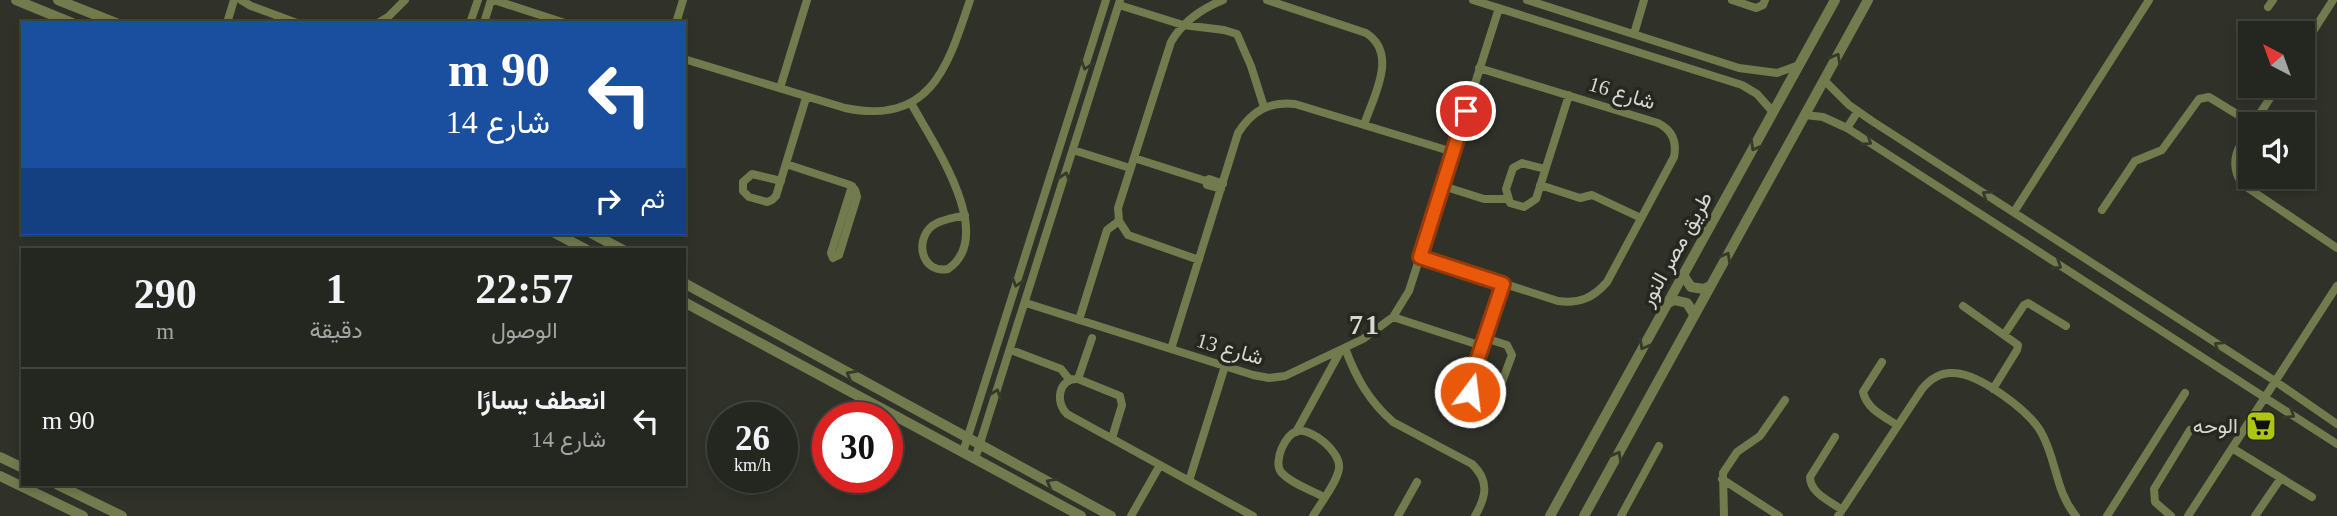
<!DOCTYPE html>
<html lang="ar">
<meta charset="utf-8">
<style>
:root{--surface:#242620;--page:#30322d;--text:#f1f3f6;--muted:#a3a5a5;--line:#41433e}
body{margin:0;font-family:"Times New Roman",Vazirmatn,serif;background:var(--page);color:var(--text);direction:rtl;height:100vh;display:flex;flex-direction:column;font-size:26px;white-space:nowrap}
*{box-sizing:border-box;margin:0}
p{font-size:23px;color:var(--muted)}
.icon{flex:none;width:38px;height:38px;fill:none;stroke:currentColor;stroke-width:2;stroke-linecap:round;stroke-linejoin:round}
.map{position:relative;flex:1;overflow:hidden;direction:ltr}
.details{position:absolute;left:21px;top:248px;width:665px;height:238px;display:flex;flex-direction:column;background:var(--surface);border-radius:0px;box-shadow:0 4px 10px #0003,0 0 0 2px var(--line);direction:rtl}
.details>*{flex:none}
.top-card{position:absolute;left:21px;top:21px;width:665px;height:214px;border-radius:0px;box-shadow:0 4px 10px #0003,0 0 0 2px var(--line);direction:rtl;background:#1a4fa0;color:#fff;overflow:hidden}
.needle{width:46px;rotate:319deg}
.tools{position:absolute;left:2238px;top:21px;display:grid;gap:14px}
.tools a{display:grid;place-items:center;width:77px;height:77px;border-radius:0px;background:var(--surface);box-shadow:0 4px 10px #0003,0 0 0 2px var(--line);font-size:35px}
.speed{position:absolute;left:707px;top:402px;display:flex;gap:14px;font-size:35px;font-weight:700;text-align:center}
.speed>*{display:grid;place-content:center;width:91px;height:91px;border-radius:50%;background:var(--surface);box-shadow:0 4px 10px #0003,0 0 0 2px var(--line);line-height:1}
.speed small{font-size:18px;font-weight:400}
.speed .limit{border:10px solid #d22;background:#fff;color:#111}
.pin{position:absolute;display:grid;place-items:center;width:60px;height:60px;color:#fff;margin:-30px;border:4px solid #fff;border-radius:50%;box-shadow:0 2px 7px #0007}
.me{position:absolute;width:77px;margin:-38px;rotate:15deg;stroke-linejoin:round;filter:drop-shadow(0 0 5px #0008)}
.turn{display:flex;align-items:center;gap:24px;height:147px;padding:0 21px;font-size:32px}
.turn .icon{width:91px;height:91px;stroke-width:2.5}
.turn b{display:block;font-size:49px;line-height:60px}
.then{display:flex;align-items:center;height:66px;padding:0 21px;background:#0003;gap:14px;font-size:26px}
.eta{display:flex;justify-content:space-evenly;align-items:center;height:119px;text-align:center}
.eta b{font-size:42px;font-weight:700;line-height:49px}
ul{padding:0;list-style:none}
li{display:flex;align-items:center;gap:21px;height:105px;padding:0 21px;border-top:2px solid var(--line)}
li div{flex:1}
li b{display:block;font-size:26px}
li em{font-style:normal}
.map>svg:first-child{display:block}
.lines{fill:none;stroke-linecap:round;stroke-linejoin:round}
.minor{stroke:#717b4e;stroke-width:8}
.tertiary{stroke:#717b4e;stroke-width:10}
.oneway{stroke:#353929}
.route-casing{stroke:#983908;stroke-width:18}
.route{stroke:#ea580c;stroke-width:12}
.labels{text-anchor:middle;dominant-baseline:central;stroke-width:7;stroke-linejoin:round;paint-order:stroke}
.street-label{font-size:21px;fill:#d7d8d3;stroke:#262820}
.poi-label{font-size:21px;fill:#d7d8d3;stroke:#262820;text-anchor:end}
.district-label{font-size:28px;font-weight:bold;letter-spacing:2px;fill:#d7d8d3;stroke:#262820}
</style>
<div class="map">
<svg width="2337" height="516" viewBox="0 0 2337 516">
<rect width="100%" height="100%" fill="#30322a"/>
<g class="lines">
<!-- minor -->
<path class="minor" d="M241 0 251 6 297 23
M494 0 565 23
M1267 0 1366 33C1399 54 1373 97 1364 125
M1473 0 1742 85 1757 94 1773 112
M1527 0 1739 68 1777 73 1799 65
M1732 0 1756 8 1763 5 1765 0
M1119 5 1183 25 1224 30 1237 34 1251 66 1264 107
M2268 7 2273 0
M227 23 234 0
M378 23 388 17 405 0
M470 23 478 0
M484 23 491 0
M676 23 683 0
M1634 34 1644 0
M2303 47 2333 0
M684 59 845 108C931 126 948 66 970 0
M1824 80 1849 105 1872 121 2275 381 2337 424
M780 88 807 0
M911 103C931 140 998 235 948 269 922 274 914 241 932 226 941 219 954 218 965 215
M1805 115 1823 117 1847 128 2337 444
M1847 128 1858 111
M2250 128C2238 147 2228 163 2242 184L2337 248
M1073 150 1130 168
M1134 158 1206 181
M786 164 850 185C855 188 856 191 857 197L839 255 833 258 831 253 852 186
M1545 169 1522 163 1513 168 1506 189 1510 203 1524 207 1536 199 1569 95
M781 181 752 174 743 182V191L749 197 767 202 772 200 776 196 806 98
M1540 185 1580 198 1592 195 1641 218
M1443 186 1484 199H1507
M1221 189 1207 185 1206 181 1209 179 1223 184
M2102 210 2135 161 2162 150 2199 99 2209 97 2253 124 2278 86
M2014 212 2149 0
M1420 257 1558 301C1579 304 1593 298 1607 282L1674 157C1677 142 1672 130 1658 123L1479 68
M1199 260 1128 235 1119 221 1118 208 1171 42C1183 21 1201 9 1223 0
M1026 303 1253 375 1269 378 1285 376 1363 339 1393 317 1409 291 1499 8
M1963 306 2018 345 2017 350 1993 389
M1393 317 1482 346
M1079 320 1107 230 1119 221
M2004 335 2024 305 2028 303 2066 326
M1485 338 1507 345 1512 355 1496 398 1489 403 1474 397 1470 392 1469 385 1503 284
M1345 348C1356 378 1369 401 1393 422L1472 464C1490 481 1486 497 1475 516
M1171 349 1238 133C1252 111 1269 101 1295 104L1453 152
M1011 350 1061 369 1069 379
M1882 362 1863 392C1867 409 1883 416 1897 425
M1078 379 1092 338
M1296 432 1341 350
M1835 437 1810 477C1810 493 1830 501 1842 510
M1112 438 1122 405 1120 396 1078 379C1058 378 1055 403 1067 414L1253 516
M2232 448 2312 497
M963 452 1106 0
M975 459 1120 0
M1722 479 1779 516
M1189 481 1225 366
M1131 516 1160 465
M1313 516C1320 504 1338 481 1339 468 1341 452 1313 429 1298 431 1285 433 1273 462 1281 472 1290 483 1311 490 1324 497
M1398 516 1417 482
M1621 516 1659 446
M1724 516 1723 473 1737 452 1760 436 1785 400
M1838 516 1922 389C1930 379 1941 372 1954 373 1980 374 2029 411 2041 432 2057 460 2055 491 2076 516
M2107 516 2185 393
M2171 516 2155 502 2154 489 2190 430
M2188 516 2337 286
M2255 516 2281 478"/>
<!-- tertiary -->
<path class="tertiary" d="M16 0 72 23
M58 0 116 23
M555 233 587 250
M591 233 623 250
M1683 275 1691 287 1704 289 1710 286
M684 283 1111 516
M684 302 1081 516
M1668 303 1674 300 1687 303 1694 314
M0 457 23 468
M0 476 83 516
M58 485 122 516
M1550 516 1835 0
M1584 516 1868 0"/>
</g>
<!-- one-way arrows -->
<defs><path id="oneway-chevron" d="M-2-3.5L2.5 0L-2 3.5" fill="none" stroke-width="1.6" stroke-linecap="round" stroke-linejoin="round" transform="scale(1.75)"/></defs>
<g class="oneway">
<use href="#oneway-chevron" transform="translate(1836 58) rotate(-61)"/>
<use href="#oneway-chevron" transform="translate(1086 65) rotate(107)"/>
<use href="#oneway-chevron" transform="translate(1867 141) rotate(33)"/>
<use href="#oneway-chevron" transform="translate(1755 146) rotate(119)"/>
<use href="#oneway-chevron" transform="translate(1065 177) rotate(-73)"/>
<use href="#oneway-chevron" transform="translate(1987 195) rotate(-147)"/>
<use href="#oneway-chevron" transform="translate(1726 257) rotate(-61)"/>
<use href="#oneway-chevron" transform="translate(2057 265) rotate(33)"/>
<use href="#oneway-chevron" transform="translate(1017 282) rotate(107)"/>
<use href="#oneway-chevron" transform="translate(1644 345) rotate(119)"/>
<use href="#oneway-chevron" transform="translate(2219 346) rotate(-148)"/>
<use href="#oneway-chevron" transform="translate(851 375) rotate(-151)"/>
<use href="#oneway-chevron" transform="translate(996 394) rotate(-72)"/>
<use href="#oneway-chevron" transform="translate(2290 414) rotate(33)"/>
<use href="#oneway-chevron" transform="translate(1617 456) rotate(-61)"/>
<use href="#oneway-chevron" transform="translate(1051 483) rotate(-151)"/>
</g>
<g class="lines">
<!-- route casing -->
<g class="route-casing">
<path id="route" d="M1466 111 1420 257 1503 284 1469 385 1470 392"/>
</g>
<!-- route -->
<use href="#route" class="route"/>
</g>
<!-- icons -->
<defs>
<g id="supermarket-square" transform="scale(1.575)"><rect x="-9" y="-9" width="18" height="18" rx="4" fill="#adc60f" stroke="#262820"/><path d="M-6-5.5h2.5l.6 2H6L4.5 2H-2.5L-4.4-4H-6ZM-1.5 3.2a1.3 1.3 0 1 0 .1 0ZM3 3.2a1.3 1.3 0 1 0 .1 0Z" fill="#111"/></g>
</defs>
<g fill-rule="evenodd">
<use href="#supermarket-square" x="2261" y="426"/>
</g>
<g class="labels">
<!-- street labels -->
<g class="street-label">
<text transform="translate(1622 93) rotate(17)">شارع 16</text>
<text transform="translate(1676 249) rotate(-61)">طريق مصر النور</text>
<text transform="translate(1230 349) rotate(16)">شارع 13</text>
</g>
<!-- poi labels -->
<g class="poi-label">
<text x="2238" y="426">الوحه</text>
</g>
<!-- district labels -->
<g class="district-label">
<text x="1365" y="324">71</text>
</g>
</g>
</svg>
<div class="tools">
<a><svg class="needle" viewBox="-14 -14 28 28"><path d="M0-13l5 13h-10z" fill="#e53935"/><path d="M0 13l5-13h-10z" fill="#a3a5a5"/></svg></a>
<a><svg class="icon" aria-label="sound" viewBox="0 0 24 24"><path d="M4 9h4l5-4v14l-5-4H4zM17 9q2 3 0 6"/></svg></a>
</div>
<div class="speed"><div>26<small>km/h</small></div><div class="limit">30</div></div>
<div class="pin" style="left:1466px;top:111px;background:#d93025"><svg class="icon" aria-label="arrive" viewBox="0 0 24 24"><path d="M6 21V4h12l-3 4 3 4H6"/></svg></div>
<svg class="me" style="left:1470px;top:392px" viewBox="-20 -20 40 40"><circle r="17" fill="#ea580c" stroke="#fff" stroke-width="3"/><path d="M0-11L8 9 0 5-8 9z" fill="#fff"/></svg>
<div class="top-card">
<div class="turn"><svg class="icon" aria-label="left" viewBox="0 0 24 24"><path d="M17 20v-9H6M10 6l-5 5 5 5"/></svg><div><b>90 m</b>شارع 14</div></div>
<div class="then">ثم<svg class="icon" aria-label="right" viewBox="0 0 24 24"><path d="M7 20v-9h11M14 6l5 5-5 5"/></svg></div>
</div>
<section class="details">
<div class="eta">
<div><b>22:57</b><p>الوصول</p></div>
<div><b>1</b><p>دقيقة</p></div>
<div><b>290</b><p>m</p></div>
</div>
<ul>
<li><svg class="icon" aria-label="left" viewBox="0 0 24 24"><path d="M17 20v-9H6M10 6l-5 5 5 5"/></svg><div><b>انعطف يسارًا</b><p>شارع 14</p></div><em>90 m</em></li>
</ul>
</section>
</div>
